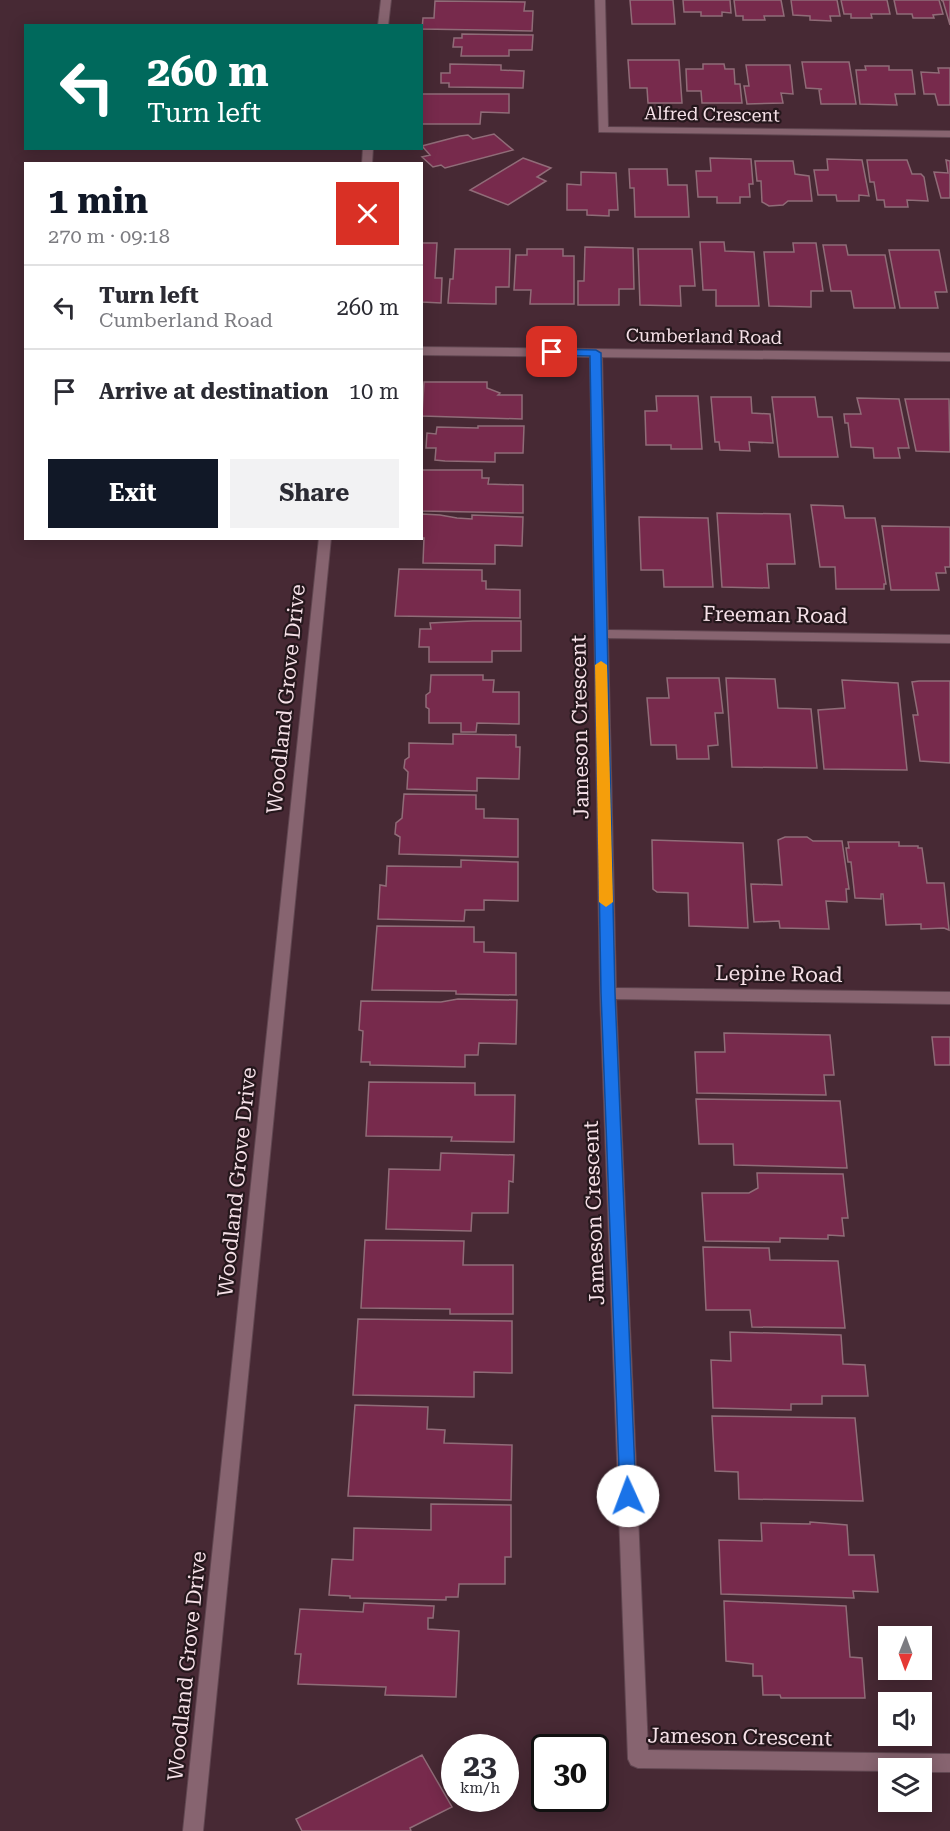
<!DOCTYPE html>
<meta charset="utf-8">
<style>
:root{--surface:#fff;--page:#f2f2f3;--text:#2b2b33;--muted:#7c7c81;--line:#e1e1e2;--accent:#111827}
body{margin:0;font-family:"Roboto Serif",serif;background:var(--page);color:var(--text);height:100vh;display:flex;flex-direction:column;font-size:22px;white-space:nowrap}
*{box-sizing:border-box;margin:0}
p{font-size:20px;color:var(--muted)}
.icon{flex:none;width:33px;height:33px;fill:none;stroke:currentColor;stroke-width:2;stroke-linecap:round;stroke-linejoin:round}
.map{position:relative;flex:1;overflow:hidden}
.drawer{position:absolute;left:24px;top:162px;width:399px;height:378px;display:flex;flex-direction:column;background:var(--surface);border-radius:0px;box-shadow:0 3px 15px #0003}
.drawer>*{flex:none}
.top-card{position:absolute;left:24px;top:24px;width:399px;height:126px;border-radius:0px;box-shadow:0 3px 15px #0003;background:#00695c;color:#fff;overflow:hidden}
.needle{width:39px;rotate:181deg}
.tools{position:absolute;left:878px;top:1626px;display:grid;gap:12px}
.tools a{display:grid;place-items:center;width:54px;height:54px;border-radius:0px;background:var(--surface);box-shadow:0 3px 15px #0003;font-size:30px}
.speed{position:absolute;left:441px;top:1734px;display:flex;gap:12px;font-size:30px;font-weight:700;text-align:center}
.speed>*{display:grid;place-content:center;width:78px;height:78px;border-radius:50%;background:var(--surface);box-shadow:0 3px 15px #0003;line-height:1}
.speed small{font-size:15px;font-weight:400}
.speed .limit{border:3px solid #111;border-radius:9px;background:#fff;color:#111}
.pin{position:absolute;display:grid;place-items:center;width:51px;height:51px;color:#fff;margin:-26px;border-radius:12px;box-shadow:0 3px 9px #0006}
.me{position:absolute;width:66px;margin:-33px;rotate:358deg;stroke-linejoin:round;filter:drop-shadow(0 0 4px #0008)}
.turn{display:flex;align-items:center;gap:21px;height:126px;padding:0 24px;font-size:27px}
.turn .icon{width:78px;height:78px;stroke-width:2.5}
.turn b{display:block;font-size:42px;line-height:51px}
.round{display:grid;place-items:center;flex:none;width:63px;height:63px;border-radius:0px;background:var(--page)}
.head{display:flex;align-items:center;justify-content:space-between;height:102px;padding:0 24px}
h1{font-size:36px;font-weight:700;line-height:45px;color:var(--accent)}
.primary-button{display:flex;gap:12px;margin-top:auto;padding:12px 24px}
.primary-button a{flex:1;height:69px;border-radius:0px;background:var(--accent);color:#fff;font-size:24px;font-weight:700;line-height:69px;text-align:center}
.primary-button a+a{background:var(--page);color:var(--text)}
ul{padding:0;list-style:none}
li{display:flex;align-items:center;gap:18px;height:84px;padding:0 24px;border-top:2px solid var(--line)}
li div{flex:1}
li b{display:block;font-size:22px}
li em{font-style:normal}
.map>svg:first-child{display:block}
.building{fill:#772a4c;stroke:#906c78;stroke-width:1.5}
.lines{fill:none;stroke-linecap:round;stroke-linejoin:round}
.minor-casing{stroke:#614751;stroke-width:2}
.tertiary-casing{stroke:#614751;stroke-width:2}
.minor{fill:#876470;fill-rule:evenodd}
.tertiary{fill:#876470;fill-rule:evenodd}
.route{fill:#1a73e8;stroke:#114b97;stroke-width:1.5}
.slow{fill:#f59e0b}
.labels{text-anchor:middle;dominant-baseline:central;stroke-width:4.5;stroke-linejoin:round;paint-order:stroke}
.far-street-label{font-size:18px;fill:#f6e1e8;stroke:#25171c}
.street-label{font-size:21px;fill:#f6e1e8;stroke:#25171c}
</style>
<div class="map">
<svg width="950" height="1831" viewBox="0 0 950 1831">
<rect width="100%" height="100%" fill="#472934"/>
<!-- building -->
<path class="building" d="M630 0H673L675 24H632Z
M683 0H730L731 13 722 12V16H701V12H684Z
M734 0H781L784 16H764L765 20H743V16H736Z
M791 0H837L840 16H830L831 21 810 20V16L793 15Z
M841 0H887L890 14H871L872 18H851V14H844Z
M894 0H939L943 14 933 15 934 18H913L912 14H897Z
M941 0H950V25L943 1Z
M435 1 525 2 524 11H533L532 31 422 29 423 18H434Z
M462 34 533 35 532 50H509V56H461L462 47H453L454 38H462Z
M628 60H679L682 103H648L647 88H630Z
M802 62H849L856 104H821L819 90 822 89 806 88Z
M450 64 501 65V70L524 71 523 88 449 87V83H441V73H450Z
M703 64H724L725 69H734L735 84H740L742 103H702L701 91H687L686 69H703Z
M746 65H790L793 94 781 93 783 103 747 104 744 86H749Z
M865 66H889V70H912L915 94H895L897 105 860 104 856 70H866Z
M938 68H950V105H938L935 94H924L921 72 939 73Z
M422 94H509V113L481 112 480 124H422Z
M494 134 513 150 445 168 441 165 433 167 422 157 430 155 422 146 460 136 468 135 473 139Z
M523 158 551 168 537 177 546 181 508 205 470 190Z
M710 158 751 159 753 184H749L750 197H740V203H717V197H698L696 171H711Z
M827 159 862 160 869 196 859 195V201H837L836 195H818L814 170H828Z
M867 160H907L912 174H921L924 177 928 201 907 200 908 207H885L884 200H877L874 182H870Z
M946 160 950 161V198H941L934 172 948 173Z
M755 161H793L795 174 809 176 812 201H788L783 205 769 206 762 202 761 181H757Z
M629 169H667L668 185H687L689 217H635L634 188H630Z
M581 172 616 173 618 210H609V216L587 215V210H567V184L581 185Z
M700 242H724L725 251 754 252 759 306H716V290H703Z
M422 243H437L435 278H442L441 303 422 302Z
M793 243H816L823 291H811V307L769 306 764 252H794Z
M823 245H846L848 255H885L895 308H854L851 291H831Z
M585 247 633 248 634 289H619V305H578V281H584Z
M455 249H510L509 287H496V304L448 303 450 279H453Z
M527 249H563V256H574V304H530L531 290H514L516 255H527Z
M638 249H692L695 286H680L681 306 640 305Z
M889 250H939L947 292H935L938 308H900Z
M424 382H487V388L500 393 498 395H522V419L422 416Z
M656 396H698L702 449H671V445H646L645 411H657Z
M711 397H751L752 413 770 414 773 443 749 442 750 451 720 450 719 442H715Z
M772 397H815L818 417H832L838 457H779Z
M857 398 899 399 909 448H898L900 458H874L873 448 851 447 848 423H845L844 414H861Z
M905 399H949L950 452 916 451Z
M478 426H524L523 453H495V462L445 461 435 460 436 448H426L427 433 436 434 437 427 478 428Z
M422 470H482V478H489L488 484 523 485V513L422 511Z
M811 505 843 506 845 518H875L886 584H884V589H836L835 567H820Z
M717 513 790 514 795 564H767L769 588 722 587Z
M422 514 440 515 457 518 472 519V515L523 517 522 546 495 545V564L423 563 424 538H422Z
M639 517 708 518 713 587H664L663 570H641Z
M882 526 950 527V567H945L946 573H936L939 590H891Z
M399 569 482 570V581H486V589L520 590V618L395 616Z
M473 621H521V651H492V662H429V647H419L420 629H431L430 623Z
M431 675H483V680H494L493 692H519V724L477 723 476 732H461V723H429V709L426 707V695L430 692Z
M667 678H719L723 713H715L718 745 708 746 709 759H677L676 745H651L647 698H669Z
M726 678 775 679 778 708 811 709 817 768 732 767Z
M842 680 898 683 907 770 824 769 818 710 845 708Z
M919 681H950V763L920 761 913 715H918L912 682Z
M453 734 516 735V747H520L519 779 477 778V791L407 789 408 772 404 768 405 760 409 757V743L453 744Z
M404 794 476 795V809H484V818L518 819V857L399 854 400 837 395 834 396 823 402 818Z
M785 837H807L813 841H842L849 889H846L847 902 826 901 829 929 780 928 779 921 754 922 751 884 782 885 778 840Z
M652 840 743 843 748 928 689 926 688 893 657 892 653 889Z
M848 842H899V846H918V848H922L927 883H944L949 930 944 928 921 929V924L886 925 883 894H881V899L855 898 851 862H848L846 848H849Z
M461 860 518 862V901L484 900V910H465L464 921 378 919 380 885 386 886 387 866 461 867Z
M377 926 474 927V942H484V952L516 953V995L456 994V991L372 990Z
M458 999 517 1000 516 1044 479 1043 478 1055H465V1067L370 1065V1062H361L363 1031 359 1030 361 1001 441 1002Z
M724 1033 830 1035 834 1075H824L826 1095 697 1093 695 1052H725Z
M932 1037H950V1065H935Z
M369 1082 475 1083V1095H515L514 1142 451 1141 452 1137 366 1136Z
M696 1099 840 1101 847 1168 734 1165 733 1144H699Z
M441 1153 514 1155 513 1182 509 1181 508 1213H472L471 1231 386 1229 389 1169 440 1170Z
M757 1173 843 1174 848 1218H842L844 1236 828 1235V1239L780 1238V1242L705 1241 702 1193H749L758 1188Z
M365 1240 464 1241 463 1265H513V1314H450V1309L361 1308Z
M703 1247 769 1248 770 1260 838 1261 845 1328 752 1327 750 1310H706Z
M358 1319 512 1321V1373L474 1372V1397L353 1395Z
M730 1332 841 1335 843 1364 865 1365 868 1396H822V1404H791V1410L713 1408 711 1360 731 1361Z
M355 1405 428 1407 427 1429 445 1430 444 1443 512 1445 511 1500 348 1496Z
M712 1416 855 1418 863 1501 739 1499 738 1472 715 1471Z
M431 1504 511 1505V1557H505V1584H459L458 1597H446V1600L350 1598V1596L329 1595 332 1559 353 1560 354 1528 431 1530Z
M810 1522 847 1525 849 1555H874L878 1592 853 1591 854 1598 721 1594 719 1540 762 1541 761 1523 810 1524Z
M724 1601 846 1606 850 1657 862 1658 865 1698H781L780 1695H763L762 1676H753V1664L726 1661Z
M364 1603 434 1606 433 1618H428V1629L459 1631 456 1697 385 1695 386 1687 298 1684 301 1654H295L300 1609 363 1612Z
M422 1755 452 1807 410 1828 411 1831H302L296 1819Z"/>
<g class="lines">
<!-- minor casing -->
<g class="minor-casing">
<path id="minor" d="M595 0H605L608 127 950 131V137L599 132Z
M596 349 602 353 608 630 950 635V643L608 638 616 988 950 992V1004L616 999 648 1750 950 1754V1772H921V1768H888V1771L638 1768 631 1765 628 1759 600 993 590 353Z"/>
</g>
<!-- tertiary casing -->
<g class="tertiary-casing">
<path id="tertiary" d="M381 0H391L388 26H378Z
M363 148H373L372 164H362Z
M422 347 950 353V361L422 355Z
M319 538H331L203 1831H183Z"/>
</g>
<!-- minor -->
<use href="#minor" class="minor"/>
<!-- tertiary -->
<use href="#tertiary" class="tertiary"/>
</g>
<!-- route -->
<path class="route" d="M552 349 596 350 601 353 615 993 636 1496 634 1501 628 1503 622 1501 620 1496 601 993 590 356 548 355V350Z"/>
<!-- slow -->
<path class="slow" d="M601 661 607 665 613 902 606 907 599 902 595 665Z"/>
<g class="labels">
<!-- far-street labels -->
<g class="far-street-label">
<text transform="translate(712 114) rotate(1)">Alfred Crescent</text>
<text transform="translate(704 336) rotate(1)">Cumberland Road</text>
</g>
<!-- street labels -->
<g class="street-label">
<text transform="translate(775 615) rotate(1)">Freeman Road</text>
<text transform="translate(286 699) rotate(-84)">Woodland Grove Drive</text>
<text transform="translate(580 727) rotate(-91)">Jameson Crescent</text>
<text transform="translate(779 974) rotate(1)">Lepine Road</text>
<text transform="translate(237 1182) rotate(-84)">Woodland Grove Drive</text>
<text transform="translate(594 1213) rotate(-92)">Jameson Crescent</text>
<text transform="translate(187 1666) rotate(-84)">Woodland Grove Drive</text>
<text transform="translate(740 1737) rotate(1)">Jameson Crescent</text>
</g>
</g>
</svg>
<div class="tools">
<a><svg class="needle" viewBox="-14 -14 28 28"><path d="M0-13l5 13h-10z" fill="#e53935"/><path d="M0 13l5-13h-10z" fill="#7c7c81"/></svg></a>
<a><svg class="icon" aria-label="sound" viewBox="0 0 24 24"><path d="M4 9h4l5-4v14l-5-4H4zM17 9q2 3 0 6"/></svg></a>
<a><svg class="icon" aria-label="layers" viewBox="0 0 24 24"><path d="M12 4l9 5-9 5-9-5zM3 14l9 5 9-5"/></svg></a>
</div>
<div class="speed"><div>23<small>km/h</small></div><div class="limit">30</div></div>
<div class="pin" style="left:552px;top:352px;background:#d93025"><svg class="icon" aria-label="arrive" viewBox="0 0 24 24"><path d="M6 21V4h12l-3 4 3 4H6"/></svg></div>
<svg class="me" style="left:628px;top:1496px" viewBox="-20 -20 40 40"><circle r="19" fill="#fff"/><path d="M0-13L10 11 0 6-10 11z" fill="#1a73e8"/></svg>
<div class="top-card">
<div class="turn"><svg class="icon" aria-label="left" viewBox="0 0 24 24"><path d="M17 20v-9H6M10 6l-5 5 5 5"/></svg><div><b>260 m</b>Turn left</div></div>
</div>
<section class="drawer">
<div class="head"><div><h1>1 min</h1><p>270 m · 09:18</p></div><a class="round" style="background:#d93025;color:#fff"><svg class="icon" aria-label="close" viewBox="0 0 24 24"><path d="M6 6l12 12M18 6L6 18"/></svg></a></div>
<ul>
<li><svg class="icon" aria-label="left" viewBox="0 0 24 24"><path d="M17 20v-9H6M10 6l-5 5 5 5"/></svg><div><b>Turn left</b><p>Cumberland Road</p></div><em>260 m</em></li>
<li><svg class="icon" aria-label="arrive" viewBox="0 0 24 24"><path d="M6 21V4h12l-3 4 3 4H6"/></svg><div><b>Arrive at destination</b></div><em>10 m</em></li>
</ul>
<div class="primary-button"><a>Exit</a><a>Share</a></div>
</section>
</div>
